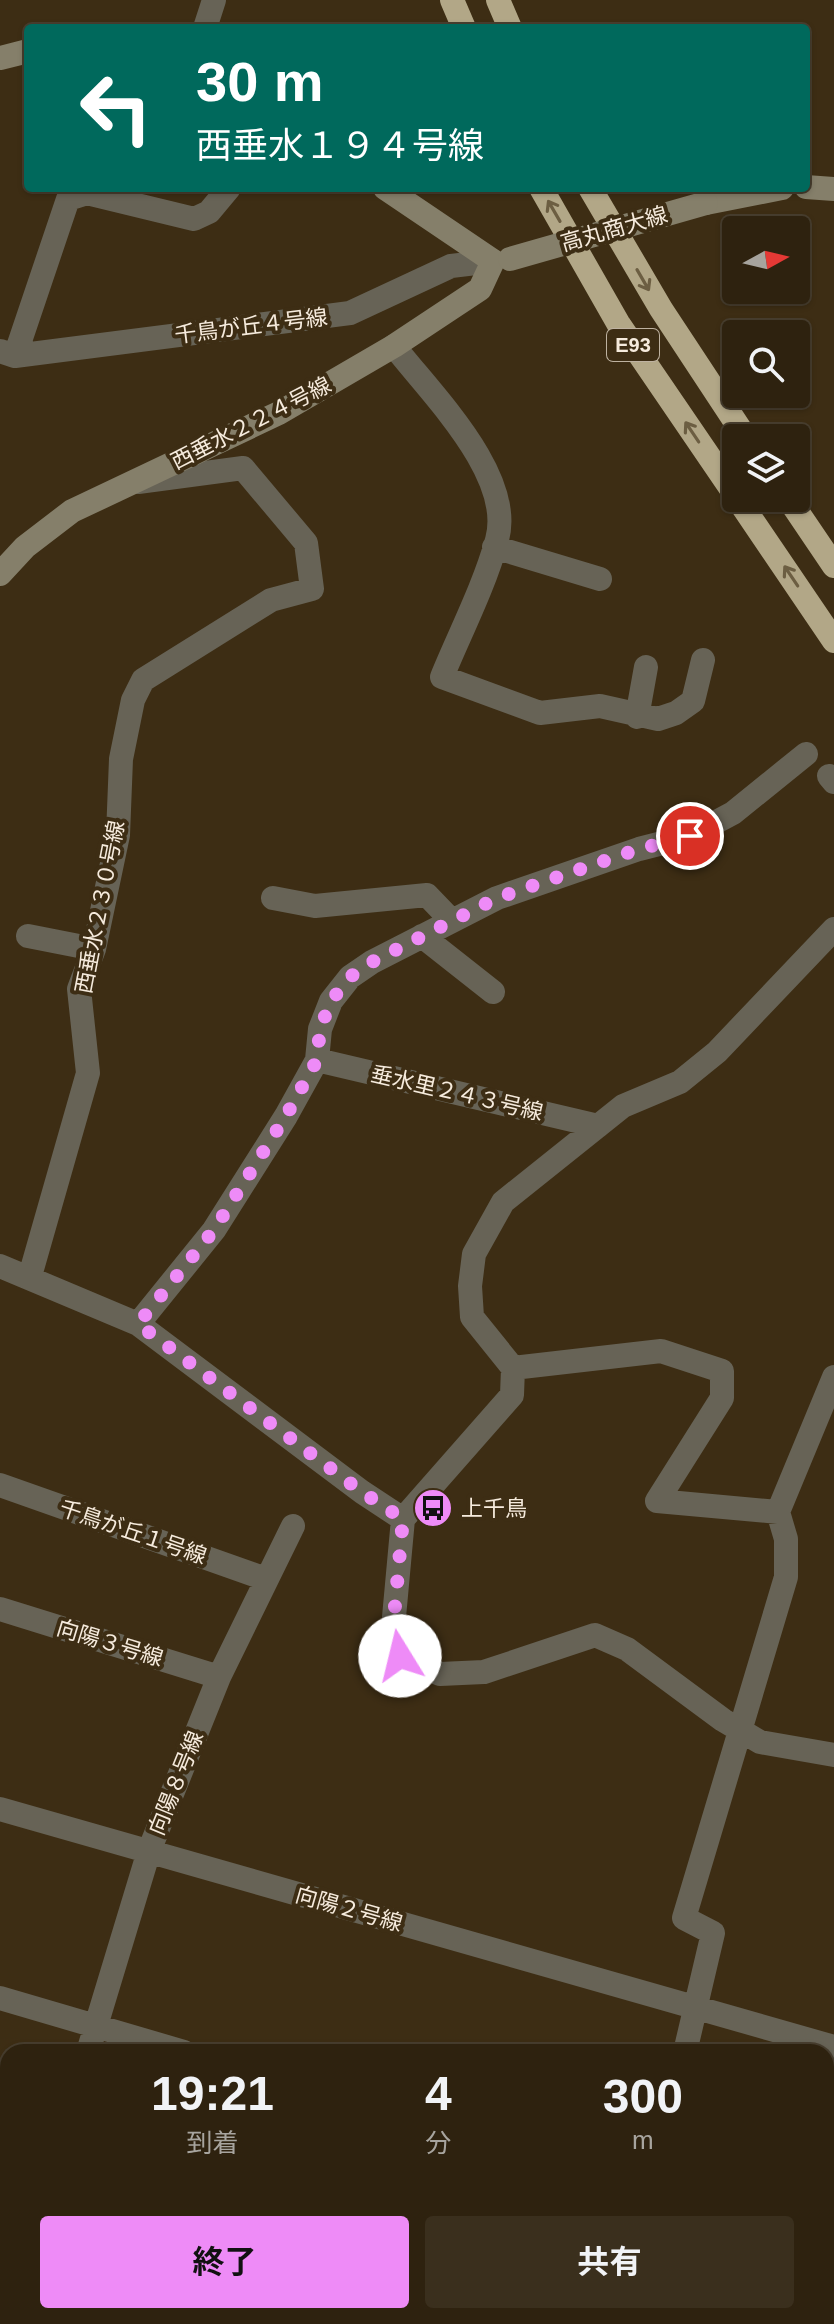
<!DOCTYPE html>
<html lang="ja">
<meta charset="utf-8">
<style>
:root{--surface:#2e220f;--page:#3a2f1d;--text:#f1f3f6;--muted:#a7a49e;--line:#493f2f;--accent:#ee8bf7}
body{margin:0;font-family:Helvetica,"Noto Sans JP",sans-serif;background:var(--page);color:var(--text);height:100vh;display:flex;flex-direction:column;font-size:30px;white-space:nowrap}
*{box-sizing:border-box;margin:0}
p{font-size:26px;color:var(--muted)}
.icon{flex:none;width:44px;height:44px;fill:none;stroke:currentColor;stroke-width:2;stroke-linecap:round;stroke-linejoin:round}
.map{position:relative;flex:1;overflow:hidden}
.panel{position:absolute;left:0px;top:2044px;width:834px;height:280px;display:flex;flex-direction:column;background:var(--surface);border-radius:24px 24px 0 0;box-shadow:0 2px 6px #0004,0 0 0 2px var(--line)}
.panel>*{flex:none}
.banner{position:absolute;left:24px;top:24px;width:786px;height:168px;border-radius:8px;box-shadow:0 2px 6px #0004,0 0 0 2px var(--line);background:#00695c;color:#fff;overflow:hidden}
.needle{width:52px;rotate:82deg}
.buttons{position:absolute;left:722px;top:216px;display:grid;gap:16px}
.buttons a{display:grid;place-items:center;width:88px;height:88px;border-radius:8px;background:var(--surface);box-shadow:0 2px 6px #0004,0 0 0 2px var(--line);font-size:40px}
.pin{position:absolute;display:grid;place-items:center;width:68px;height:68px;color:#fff;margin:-34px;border:4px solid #fff;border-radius:50%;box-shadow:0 2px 8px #0007}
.me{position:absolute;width:88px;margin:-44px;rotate:351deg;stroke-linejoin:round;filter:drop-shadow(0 0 6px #0008)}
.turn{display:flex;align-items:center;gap:28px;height:168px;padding:0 40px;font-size:36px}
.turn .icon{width:104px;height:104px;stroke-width:2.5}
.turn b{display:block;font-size:56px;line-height:68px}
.eta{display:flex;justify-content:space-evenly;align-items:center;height:136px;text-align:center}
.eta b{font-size:48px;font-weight:700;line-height:56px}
.action{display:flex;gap:16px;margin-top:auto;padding:16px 40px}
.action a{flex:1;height:92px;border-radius:8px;background:var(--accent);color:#111;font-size:32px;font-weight:700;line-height:92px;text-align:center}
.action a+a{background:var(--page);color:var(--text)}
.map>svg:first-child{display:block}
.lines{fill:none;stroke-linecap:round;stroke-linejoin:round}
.street{stroke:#676356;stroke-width:24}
.secondary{stroke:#857f6a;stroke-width:24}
.highway{stroke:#b2a787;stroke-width:24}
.secondary-bridge{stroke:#857f6a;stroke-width:24}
.oneway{stroke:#6c5e42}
.route{stroke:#ee8bf7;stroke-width:14;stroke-dasharray:0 25.2}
.labels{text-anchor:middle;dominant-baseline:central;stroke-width:8;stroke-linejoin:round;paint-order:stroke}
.shield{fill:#3d2d14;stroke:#beb2a1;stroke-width:2}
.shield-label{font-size:20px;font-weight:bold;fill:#f6ebdd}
.street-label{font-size:22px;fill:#f6ebdd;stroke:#3d2d14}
.poi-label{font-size:22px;fill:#f6ebdd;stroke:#3d2d14;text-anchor:start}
</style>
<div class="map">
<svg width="834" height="2324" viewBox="0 0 834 2324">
<rect width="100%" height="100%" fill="#3d2d14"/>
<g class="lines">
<!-- street -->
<path class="street" d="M205 28 214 0
M394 346C431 394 515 475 497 540 484 587 460 633 442 677L540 713 600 706 658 719 676 713 693 701 703 660
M0 351 15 356 350 313 451 266 493 261
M15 356 68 199 87 193 194 219 209 212 229 188
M494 547 600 579
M637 717 646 667
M829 776 834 782
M273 898 315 906 427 895 452 921
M28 936 94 949
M422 936 493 992
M317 1060 598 1126
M0 1266 138 1324 362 1492 403 1519
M30 1276 88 1073 79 989 94 949 118 835 121 759 133 700 143 680 271 600 312 589 306 543 243 468 138 482
M138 1324 214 1230 286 1116 317 1060 320 1029 331 1001 350 977 372 962 497 898 639 849 690 836 733 813 806 754
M513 1368 661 1351 722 1371V1398L657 1501 778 1512
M0 1485 266 1579
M403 1519 512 1395 513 1368 472 1317 470 1286 474 1254 503 1202 623 1106 680 1082 717 1052 834 929
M403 1519 393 1628 400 1656 440 1674 484 1672 595 1635 627 1649 723 1720 760 1742 834 1755
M0 1609 219 1677
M0 1809 834 2047
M0 1998 184 2052
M88 2052 149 1851 219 1677 293 1526
M685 2052 713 1933 684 1918 786 1577V1539L778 1512 834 1377
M826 2238 834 2240
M0 2287 8 2258
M179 2324 181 2316
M605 2324 607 2316"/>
<!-- secondary -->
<path class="secondary" d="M0 58 28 51
M806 187 834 189
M385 188 493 261
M706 203 782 188
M0 574 25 547 72 511 279 413 394 346 480 289 493 261
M0 2207 8 2209
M0 2238 8 2241
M267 2316 295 2324
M377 2316 405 2324"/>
<!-- highway -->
<path class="highway" d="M452 0 464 28
M498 0 510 28
M541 188 618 323 736 496
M590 188 661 309 746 438
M737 498 834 641
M788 498 834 566"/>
<!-- secondary-bridge -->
<path class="secondary-bridge" d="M510 259 706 203"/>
</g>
<!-- one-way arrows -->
<defs><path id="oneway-shaft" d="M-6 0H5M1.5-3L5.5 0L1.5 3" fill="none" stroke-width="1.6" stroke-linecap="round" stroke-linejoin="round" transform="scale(2)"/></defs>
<g class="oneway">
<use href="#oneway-shaft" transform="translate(554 211) rotate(-120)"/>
<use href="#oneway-shaft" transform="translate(643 280) rotate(60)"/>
<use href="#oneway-shaft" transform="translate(692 432) rotate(-124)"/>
<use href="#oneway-shaft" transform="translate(791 576) rotate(-124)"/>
</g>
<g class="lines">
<!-- route -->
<path class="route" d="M400 1656 393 1628 403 1519 362 1492 138 1324 214 1230 286 1116 317 1060 320 1029 331 1001 350 977 372 962 497 898 639 849 690 836"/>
</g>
<!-- icons -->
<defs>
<g id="bus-disc" transform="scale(2)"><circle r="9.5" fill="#ee8bf7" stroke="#3d2d14"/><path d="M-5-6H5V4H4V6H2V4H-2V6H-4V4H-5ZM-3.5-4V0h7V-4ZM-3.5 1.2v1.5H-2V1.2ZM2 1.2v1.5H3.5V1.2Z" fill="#111"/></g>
</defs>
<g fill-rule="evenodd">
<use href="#bus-disc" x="433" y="1508"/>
</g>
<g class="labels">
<!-- shield labels -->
<rect class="shield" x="607" y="329" width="52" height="32" rx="6"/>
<g class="shield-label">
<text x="633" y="345">E93</text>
</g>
<!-- street labels -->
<g class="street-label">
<text transform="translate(614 229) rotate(-16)">高丸商大線</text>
<text transform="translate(251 326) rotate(-7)">千鳥が丘４号線</text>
<text transform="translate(251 423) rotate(-27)">西垂水２２４号線</text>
<text transform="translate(100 907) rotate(-79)">西垂水２３０号線</text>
<text transform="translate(457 1093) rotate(13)">垂水里２４３号線</text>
<text transform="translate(133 1532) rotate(19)">千鳥が丘１号線</text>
<text transform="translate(110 1643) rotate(17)">向陽３号線</text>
<text transform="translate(176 1783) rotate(-68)">向陽８号線</text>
<text transform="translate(349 1909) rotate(16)">向陽２号線</text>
</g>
<!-- poi labels -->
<g class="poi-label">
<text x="461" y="1508">上千鳥</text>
</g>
</g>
</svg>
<div class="buttons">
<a><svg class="needle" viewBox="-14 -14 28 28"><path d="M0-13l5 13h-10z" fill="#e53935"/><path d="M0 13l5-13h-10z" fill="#a7a49e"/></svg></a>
<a><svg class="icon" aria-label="search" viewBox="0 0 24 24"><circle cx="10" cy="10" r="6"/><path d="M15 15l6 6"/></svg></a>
<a><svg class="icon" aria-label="layers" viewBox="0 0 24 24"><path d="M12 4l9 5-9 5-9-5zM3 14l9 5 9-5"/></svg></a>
</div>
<div class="pin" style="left:690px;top:836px;background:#d93025"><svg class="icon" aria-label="arrive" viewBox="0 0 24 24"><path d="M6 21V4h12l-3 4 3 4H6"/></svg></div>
<svg class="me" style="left:400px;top:1656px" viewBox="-20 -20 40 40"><circle r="19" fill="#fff"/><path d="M0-13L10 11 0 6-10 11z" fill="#ee8bf7"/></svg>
<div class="banner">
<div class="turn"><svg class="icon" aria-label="left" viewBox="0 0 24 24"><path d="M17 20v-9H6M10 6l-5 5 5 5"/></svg><div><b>30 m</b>西垂水１９４号線</div></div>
</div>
<section class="panel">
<div class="eta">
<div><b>19:21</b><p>到着</p></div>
<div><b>4</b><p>分</p></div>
<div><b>300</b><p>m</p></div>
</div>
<div class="action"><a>終了</a><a>共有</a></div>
</section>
</div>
